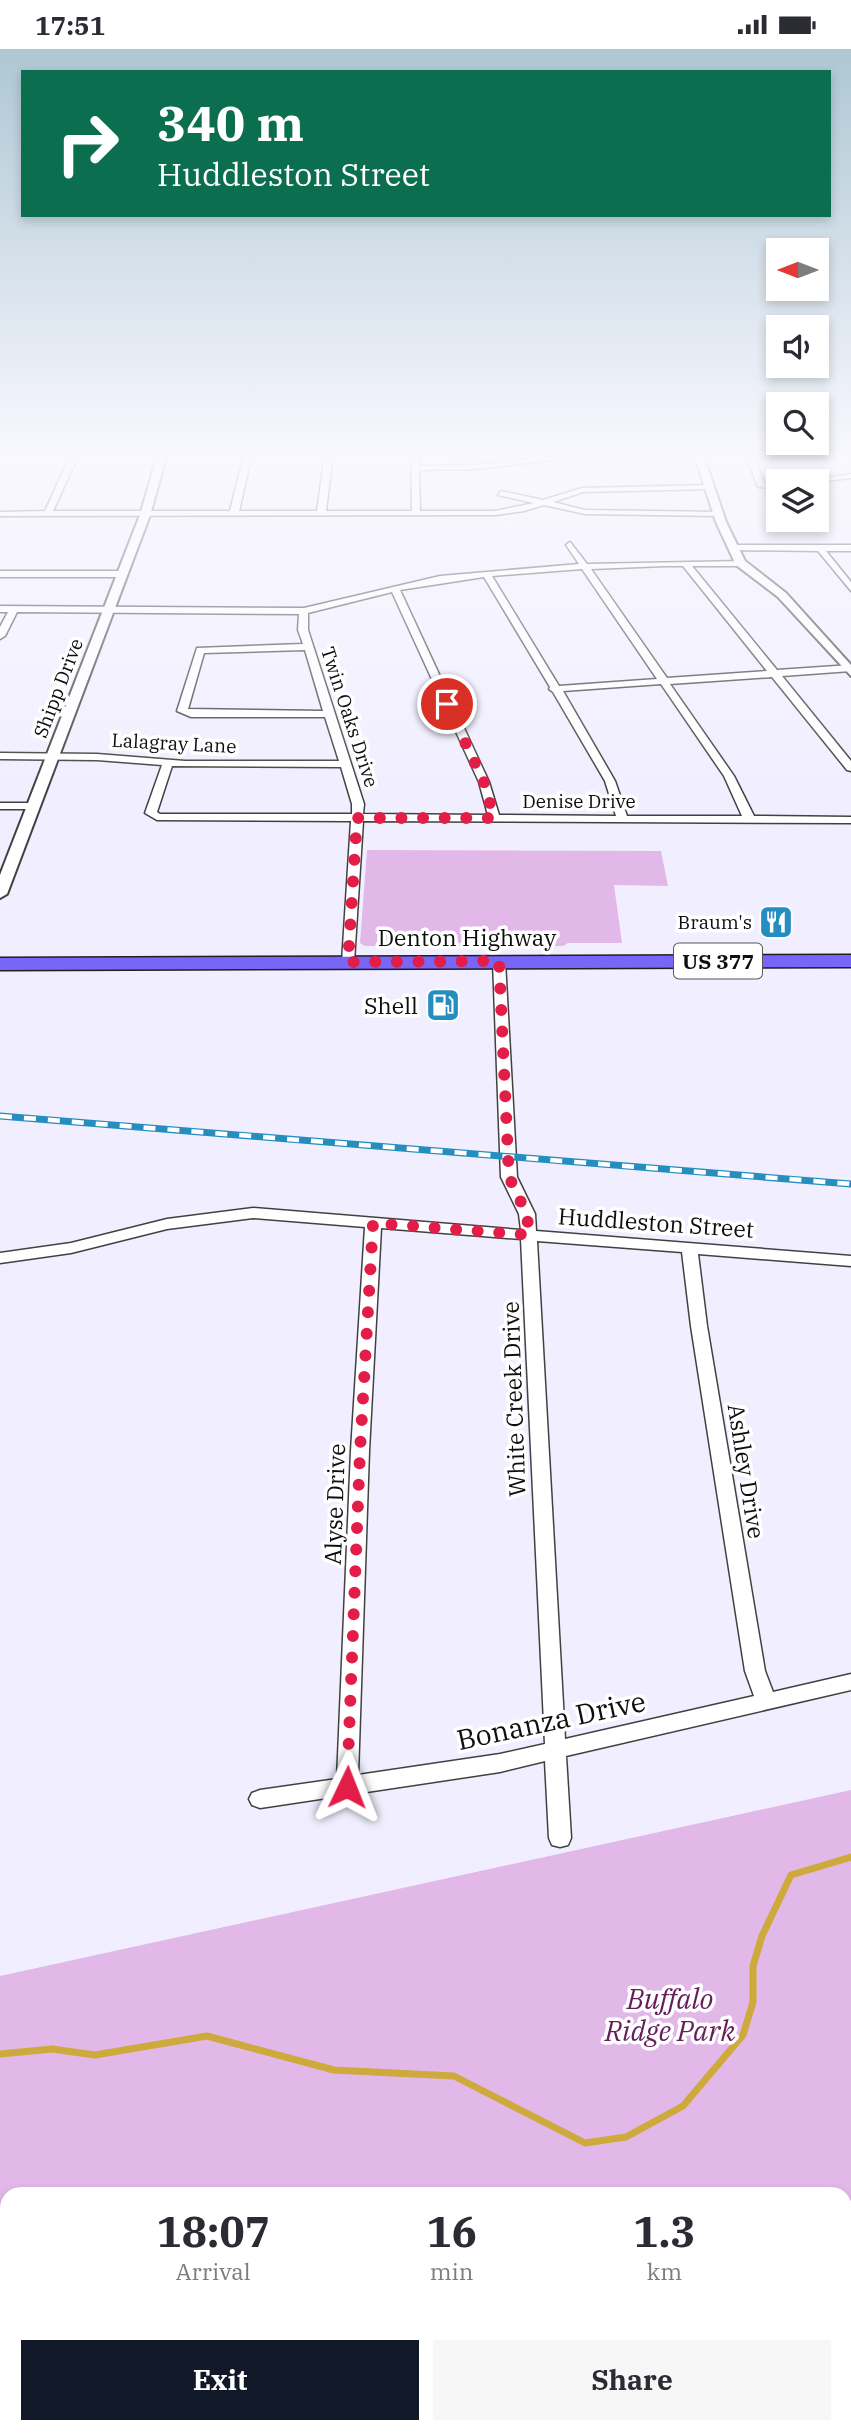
<!DOCTYPE html>
<style>
:root{--surface:#fff;--page:#f7f7f7;--text:#2b2b33;--muted:#7c7c81;--accent:#111827}
body{margin:0;font-family:"IBM Plex Serif",serif;background:var(--page);color:var(--text);height:100vh;display:flex;flex-direction:column;font-size:26px;white-space:nowrap}
*{box-sizing:border-box;margin:0}
p{font-size:23px;color:var(--muted)}
.icon{flex:none;width:38px;height:38px;fill:none;stroke:currentColor;stroke-width:2;stroke-linecap:round;stroke-linejoin:round}
.map{position:relative;flex:1;overflow:hidden}
.sheet{position:absolute;left:0px;top:2138px;width:852px;height:247px;display:flex;flex-direction:column;background:var(--surface);border-radius:21px 21px 0 0;box-shadow:0 4px 10px #0003}
.sheet>*{flex:none}
.hud{position:absolute;left:21px;top:21px;width:810px;height:147px;border-radius:0px;box-shadow:0 4px 10px #0003;background:#0b6e4f;color:#fff;overflow:hidden}
.needle{width:46px;rotate:270deg}
.controls{position:absolute;left:766px;top:189px;display:grid;gap:14px}
.controls a{display:grid;place-items:center;width:63px;height:63px;border-radius:0px;background:var(--surface);box-shadow:0 4px 10px #0003;font-size:35px}
.pin{position:absolute;display:grid;place-items:center;width:60px;height:60px;color:#fff;margin:-30px;border:4px solid #fff;border-radius:50%;box-shadow:0 2px 7px #0007}
.me{position:absolute;width:77px;margin:-38px;rotate:2deg;stroke-linejoin:round;filter:drop-shadow(0 0 5px #0008)}
.turn{display:flex;align-items:center;gap:24px;height:147px;padding:0 21px;font-size:32px}
.turn .icon{width:91px;height:91px;stroke-width:2.5}
.turn b{display:block;font-size:49px;line-height:60px}
.eta{display:flex;justify-content:space-evenly;align-items:center;height:119px;text-align:center}
.eta b{font-size:42px;font-weight:700;line-height:49px}
.button{display:flex;gap:14px;margin-top:auto;padding:14px 21px}
.button a{flex:1;height:80px;border-radius:0px;background:var(--accent);color:#fff;font-size:28px;font-weight:700;line-height:80px;text-align:center}
.button a+a{background:var(--page);color:var(--text)}
.status{display:flex;justify-content:space-between;align-items:center;height:49px;padding:0 35px;background:var(--surface);direction:ltr}
.status svg{height:19px;fill:currentColor}
.map>svg:first-child{display:block}
.green{fill:#e2b8e9;fill-rule:evenodd}
.lines{fill:none;stroke-linecap:round;stroke-linejoin:round}
.stream{stroke:#cdaa3b;stroke-width:7}
.minor-casing{stroke:#414141;stroke-width:3}
.tertiary-casing{stroke:#414141;stroke-width:4}
.primary-casing{stroke:#1f1f1f;stroke-width:3}
.minor{fill:#fff;fill-rule:evenodd}
.tertiary{fill:#fff;fill-rule:evenodd}
.primary{fill:#7766f8;fill-rule:evenodd}
.rail-casing{stroke:#268ebe;stroke-width:7}
.rail{stroke:#fff;stroke-width:4.5;stroke-dasharray:12;stroke-linecap:butt}
.route{stroke:#e11d48;stroke-width:12;stroke-dasharray:0 21.6}
.labels{text-anchor:middle;dominant-baseline:central;stroke-width:7;stroke-linejoin:round;paint-order:stroke}
.far-street-label{font-size:19px;fill:#0e0e0e;stroke:#fff}
.far-poi-label{font-size:19px;fill:#0e0e0e;stroke:#fff;text-anchor:end}
.shield{fill:#fff;stroke:#565656;stroke-width:2}
.shield-label{font-size:21px;font-weight:bold;fill:#0e0e0e}
.street-label{font-size:23px;fill:#0e0e0e;stroke:#fff}
.poi-label{font-size:23px;fill:#0e0e0e;stroke:#fff;text-anchor:end}
.near-street-label{font-size:28px;fill:#0e0e0e;stroke:#fff}
.near-park-label{font-size:28px;font-style:italic;fill:#661e5b;stroke:#fff}
</style>
<div class="status"><b>17:51</b><svg viewBox="0 0 49 12"><path d="M0 12V9h3v3zM5 12V6h3v6zM10 12V3h3v9zM15 12V0h3v12zM26 1h20v11H26zM47 4h2v5h-2z"/></svg></div>
<div class="map">
<svg width="851" height="2385" viewBox="0 0 851 2385">
<rect width="100%" height="100%" fill="#f1efff"/>
<!-- green -->
<path class="green" d="M367 801 661 802 668 837 614 836 622 894H568L563 897H365L360 894Z
M851 1741V2385H0V1927ZM7 2146H845V2378H7Z"/>
<g class="lines">
<!-- stream -->
<path class="stream" d="M0 2005 52 2000 95 2006 207 1987 334 2021 454 2027 585 2094 626 2088 683 2057 743 1986 753 1953V1917L762 1887 791 1826 851 1808
M0 2266 7 2271
M148 2378 150 2385"/>
<!-- minor casing -->
<g class="minor-casing">
<path id="minor" d="M71 405H79L53 462H230L244 405H252L239 462H317L325 405H333L326 462H412L411 405H419V417L477 416 562 405H701L698 409 576 408 477 420 419 421 420 462H495L534 454 498 446 501 442 543 451 582 439 709 436 712 440 583 443 553 453 585 461 719 463 723 465 719 467 585 465 544 456 524 462 495 466 0 467V463L45 462Z
M745 405H753L764 434 779 435V439L758 438Z
M851 425V429L817 433 804 432Z
M570 493 587 515 743 512V516L740 517H692L777 621 851 616V622L782 627 851 712V722L847 721 772 628 670 635 734 727 754 767 851 768V774L363 772 354 913 348 917 342 913 351 772 157 771 145 764 162 716 97 711 0 710V704L97 705 185 712H339L325 668H191L177 662 197 599 303 595 298 581 299 565 17 563 5 587 0 590V578L8 563H0V557L304 559 440 527 579 515 566 496ZM665 517H683L767 622 667 629 591 520ZM582 520 657 630 559 637 492 527ZM484 528 550 638 549 640 553 643 605 732 616 767 499 766 489 733 400 541ZM392 543 479 733 488 766 363 765 364 755 308 581V564ZM305 601 323 662 188 660 204 604ZM661 635 724 727 742 767H627L615 732 563 642ZM172 717 341 718 352 755V765H160L157 763Z
M733 496H851V502H826L851 533V542L818 502 730 501V497Z
M0 522H121L125 525 121 528H0Z
M0 754H33L39 757 33 760H0Z
M499 908 505 912 517 1128 535 1165 536 1182 851 1207V1217L698 1205 707 1277 765 1622 773 1643 851 1625V1641L566 1707 571 1789 568 1796 560 1798 552 1796 549 1789 545 1712 500 1723 260 1759 252 1756 249 1750 252 1744 260 1741 337 1730 351 1402 365 1178 253 1169 167 1180 71 1204 0 1214V1204L71 1194 167 1170 253 1159 521 1181 519 1165 501 1128 493 912ZM381 1179 521 1190 545 1695 500 1705 358 1726 369 1402ZM537 1192 682 1203 691 1277 745 1622 754 1647 565 1690Z"/>
</g>
<!-- tertiary casing -->
<g class="tertiary-casing">
<path id="tertiary" d="M158 405H167L150 466 7 845 0 849V826L140 466Z
M694 405H703L726 473 745 512 786 544 851 616V627L778 548 736 516 716 473Z"/>
</g>
<!-- primary casing -->
<g class="primary-casing">
<path id="primary" d="M851 906V918L0 921V909Z"/>
</g>
<!-- minor -->
<use href="#minor" class="minor"/>
<!-- tertiary -->
<use href="#tertiary" class="tertiary"/>
<!-- primary -->
<use href="#primary" class="primary"/>
<!-- rail casing -->
<g class="rail-casing">
<path id="rail" d="M0 1067 851 1135"/>
</g>
<!-- rail -->
<use href="#rail" class="rail"/>
</g>
<!-- sky -->
<linearGradient id="sky" x2="0" y2="1"><stop stop-color="#adc7d3"/><stop offset="0.55" stop-color="#f9f8ff"/><stop offset="1" stop-color="#f9f8ff" stop-opacity="0"/></linearGradient>
<rect width="851" height="739" fill="url(#sky)"/>
<g class="lines">
<!-- route -->
<path class="route" d="M347 1738 360 1402 373 1174 529 1186 527 1166 509 1128 499 912 348 913 357 769H494L484 733 447 655"/>
</g>
<!-- icons -->
<defs>
<g id="restaurant-square" transform="scale(1.75)"><rect x="-9" y="-9" width="18" height="18" rx="4" fill="#268ebe" stroke="#fff"/><path d="M-5-6h1v4h1v-4h1v4h1v-4h1v5L-1.5 .5V6h-2V.5L-5-1ZM5-6V6H3V1.5H1.5Q1.5-4 5-6Z" fill="#fff"/></g>
<g id="fuel-square" transform="scale(1.75)"><rect x="-9" y="-9" width="18" height="18" rx="4" fill="#268ebe" stroke="#fff"/><path d="M-5.5-6h7V0h2V4h1.3V-2.5L3-4.5l.8-.8L6-3V5H2.5V1h-1V6h-7ZM-4.2-4.7v3.2H.2V-4.7Z" fill="#fff"/></g>
</defs>
<g fill-rule="evenodd">
<use href="#restaurant-square" x="776" y="873"/>
<use href="#fuel-square" x="443" y="956"/>
</g>
<g class="labels">
<!-- far-street labels -->
<g class="far-street-label">
<text transform="translate(58 639) rotate(-69)">Shipp Drive</text>
<text transform="translate(350 668) rotate(72)">Twin Oaks Drive</text>
<text transform="translate(174 694) rotate(3)">Lalagray Lane</text>
<text x="579" y="752">Denise Drive</text>
</g>
<!-- far-poi labels -->
<g class="far-poi-label">
<text x="752" y="873">Braum's</text>
</g>
<!-- shield labels -->
<rect class="shield" x="674" y="894.5" width="88" height="35" rx="5"/>
<g class="shield-label">
<text x="718" y="912">US 377</text>
</g>
<!-- street labels -->
<g class="street-label">
<text x="467" y="888">Denton Highway</text>
<text transform="translate(656 1173) rotate(4)">Huddleston Street</text>
<text transform="translate(513 1350) rotate(-92)">White Creek Drive</text>
<text transform="translate(747 1422) rotate(81)">Ashley Drive</text>
<text transform="translate(334 1455) rotate(-88)">Alyse Drive</text>
</g>
<!-- poi labels -->
<g class="poi-label">
<text x="418" y="956">Shell</text>
</g>
<!-- near-street labels -->
<g class="near-street-label">
<text transform="translate(551 1671) rotate(-12)">Bonanza Drive</text>
</g>
<!-- near-park labels -->
<g class="near-park-label">
<text x="670" y="1949">Buffalo<tspan x="670" dy="32">Ridge Park</tspan></text>
</g>
</g>
</svg>
<div class="controls">
<a><svg class="needle" viewBox="-14 -14 28 28"><path d="M0-13l5 13h-10z" fill="#e53935"/><path d="M0 13l5-13h-10z" fill="#7c7c81"/></svg></a>
<a><svg class="icon" aria-label="sound" viewBox="0 0 24 24"><path d="M4 9h4l5-4v14l-5-4H4zM17 9q2 3 0 6"/></svg></a>
<a><svg class="icon" aria-label="search" viewBox="0 0 24 24"><circle cx="10" cy="10" r="6"/><path d="M15 15l6 6"/></svg></a>
<a><svg class="icon" aria-label="layers" viewBox="0 0 24 24"><path d="M12 4l9 5-9 5-9-5zM3 14l9 5 9-5"/></svg></a>
</div>
<div class="pin" style="left:447px;top:655px;background:#d93025"><svg class="icon" aria-label="arrive" viewBox="0 0 24 24"><path d="M6 21V4h12l-3 4 3 4H6"/></svg></div>
<svg class="me" style="left:347px;top:1738px" viewBox="-20 -20 40 40"><path d="M0-17L14 15 0 8-14 15z" fill="#e11d48" stroke="#fff" stroke-width="4"/></svg>
<div class="hud">
<div class="turn"><svg class="icon" aria-label="right" viewBox="0 0 24 24"><path d="M7 20v-9h11M14 6l5 5-5 5"/></svg><div><b>340 m</b>Huddleston Street</div></div>
</div>
<section class="sheet">
<div class="eta">
<div><b>18:07</b><p>Arrival</p></div>
<div><b>16</b><p>min</p></div>
<div><b>1.3</b><p>km</p></div>
</div>
<div class="button"><a>Exit</a><a>Share</a></div>
</section>
</div>
